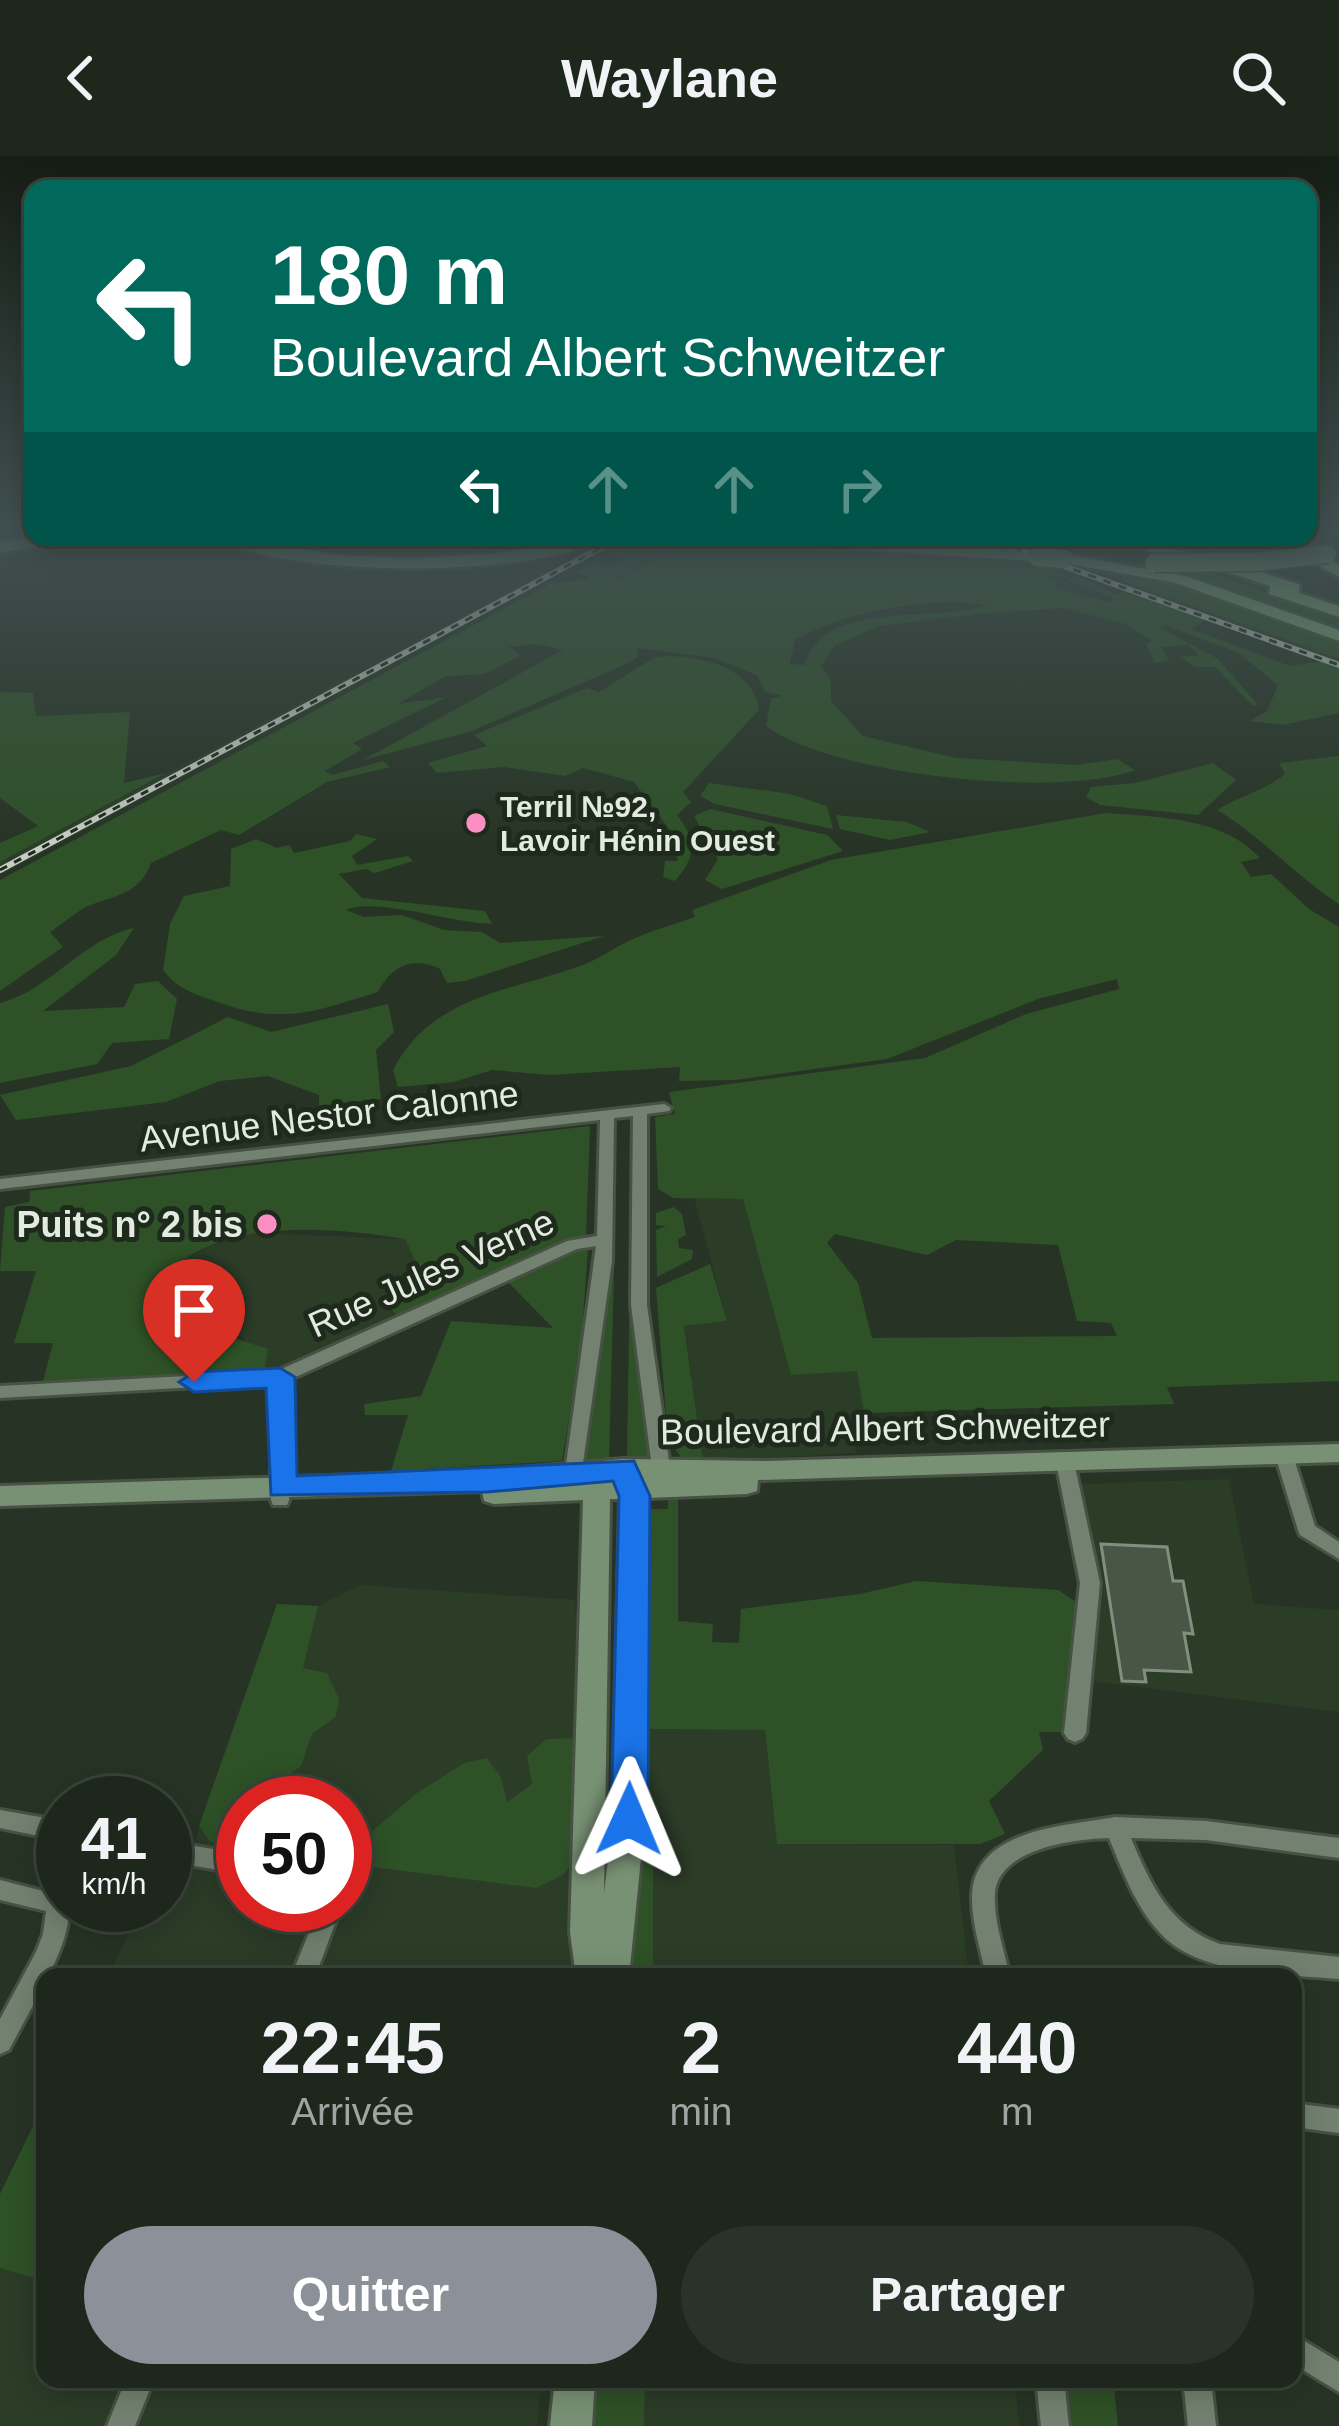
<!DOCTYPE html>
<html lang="fr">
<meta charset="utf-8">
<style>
:root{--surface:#1d271c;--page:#2a3329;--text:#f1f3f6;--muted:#a0a5a3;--line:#3b443b;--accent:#8c9099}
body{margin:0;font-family:Helvetica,sans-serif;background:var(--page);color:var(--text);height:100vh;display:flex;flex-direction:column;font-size:45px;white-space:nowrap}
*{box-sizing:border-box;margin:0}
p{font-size:39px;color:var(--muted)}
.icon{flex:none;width:66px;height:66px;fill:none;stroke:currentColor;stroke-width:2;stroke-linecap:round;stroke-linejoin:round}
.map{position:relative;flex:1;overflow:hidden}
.panel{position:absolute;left:36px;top:1812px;width:1266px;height:420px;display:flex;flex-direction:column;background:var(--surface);border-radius:24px;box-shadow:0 6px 30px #0003,0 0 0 3px var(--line)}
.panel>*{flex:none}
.banner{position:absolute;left:24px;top:24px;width:1293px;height:366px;border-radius:24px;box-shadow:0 6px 30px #0003,0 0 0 3px var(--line);background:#00695c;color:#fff;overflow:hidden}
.speed{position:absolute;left:36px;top:1620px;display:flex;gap:24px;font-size:60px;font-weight:700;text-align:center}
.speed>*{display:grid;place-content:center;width:156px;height:156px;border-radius:50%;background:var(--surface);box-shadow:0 6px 30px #0003,0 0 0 3px var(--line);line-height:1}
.speed small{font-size:30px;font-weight:400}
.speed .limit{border:18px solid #d22;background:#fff;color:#111}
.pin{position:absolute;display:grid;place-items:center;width:102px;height:102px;color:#fff;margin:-123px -51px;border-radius:50% 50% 50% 0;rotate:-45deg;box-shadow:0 0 12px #0007}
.pin .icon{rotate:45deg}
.me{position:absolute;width:132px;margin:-66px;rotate:1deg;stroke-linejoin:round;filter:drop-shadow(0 0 9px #0008)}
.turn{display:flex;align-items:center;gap:42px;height:252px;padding:0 48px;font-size:54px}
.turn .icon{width:156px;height:156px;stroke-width:2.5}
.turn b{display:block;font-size:84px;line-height:102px}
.lanes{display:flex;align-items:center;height:114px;padding:0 48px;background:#0003;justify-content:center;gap:60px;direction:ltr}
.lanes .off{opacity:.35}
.eta{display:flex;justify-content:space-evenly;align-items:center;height:204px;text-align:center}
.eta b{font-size:72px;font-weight:700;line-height:84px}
.cta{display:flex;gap:24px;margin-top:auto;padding:24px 48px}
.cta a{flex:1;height:138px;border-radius:72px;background:var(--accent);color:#fff;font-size:48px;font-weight:700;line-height:138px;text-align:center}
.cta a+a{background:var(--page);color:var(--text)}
header{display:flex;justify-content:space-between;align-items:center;height:156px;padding:0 48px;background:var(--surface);font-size:54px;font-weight:700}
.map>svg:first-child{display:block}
.built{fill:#2b3c27;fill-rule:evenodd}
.green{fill:#2e5127;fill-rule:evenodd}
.building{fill:#495646;stroke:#81907e;stroke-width:3}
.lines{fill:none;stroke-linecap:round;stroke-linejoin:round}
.minor-casing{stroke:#475144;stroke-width:6}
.secondary-casing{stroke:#475144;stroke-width:6}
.motorway-casing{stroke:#475144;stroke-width:6}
.minor{fill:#738270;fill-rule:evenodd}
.secondary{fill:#789174;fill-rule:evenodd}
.motorway{fill:#85b37c;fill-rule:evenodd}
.rail-casing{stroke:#c5cec3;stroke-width:6}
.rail{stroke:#1e2a1b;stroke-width:3;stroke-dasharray:8;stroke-linecap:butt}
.motorway-bridge-casing{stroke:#475144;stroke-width:21;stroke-linecap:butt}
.motorway-bridge{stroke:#85b37c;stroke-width:18}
.route{fill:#1a73e8;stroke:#114b97;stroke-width:3}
.poi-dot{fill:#fb8fc4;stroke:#1e2a1b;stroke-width:4.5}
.labels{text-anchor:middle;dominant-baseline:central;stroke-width:10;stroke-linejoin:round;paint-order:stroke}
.far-poi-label{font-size:30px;font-weight:bold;fill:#e3ebe1;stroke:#1e2a1b;text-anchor:start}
.street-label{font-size:36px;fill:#e3ebe1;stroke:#1e2a1b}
.poi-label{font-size:36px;font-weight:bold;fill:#e3ebe1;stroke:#1e2a1b;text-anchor:end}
</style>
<header><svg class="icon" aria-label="back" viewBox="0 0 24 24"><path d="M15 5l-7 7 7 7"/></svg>Waylane<svg class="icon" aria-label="search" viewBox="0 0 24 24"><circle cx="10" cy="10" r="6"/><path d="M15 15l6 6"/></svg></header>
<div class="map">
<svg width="1339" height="2270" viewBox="0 0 1339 2270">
<rect width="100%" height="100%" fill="#273425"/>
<!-- built -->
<path class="built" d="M612 381H625L0 719V706Z
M1072 406 1339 503V512L1056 408Z
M694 1042 743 1043 791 1218 857 1214 864 1257 850 1259 856 1297 703 1306 684 1169 727 1165Z
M252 1077 405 1083 429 1131 391 1152 400 1162 291 1210 264 1216 243 1181 194 1169 149 1146 174 1111 207 1091Z
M1229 1323 1254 1448 1339 1454V1556L1091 1525 1097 1451 1078 1328Z
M360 1429 576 1444 575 1456 585 1463 571 1821H108L142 1749H165V1706L195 1685 277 1448 318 1450ZM243 1647H345V1749H243Z
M644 1573 765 1574 778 1688 954 1689 969 1821H653V1688Z
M45 1952V2223H542L537 2270H0V2046Z
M645 2223H1015L1019 2270H644Z"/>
<!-- green -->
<path class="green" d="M313 381H572C520 398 372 406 319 391Z
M635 381 681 386 661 391 606 433 651 403 683 392 800 391 1056 408 1066 421H1050L1057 424 1055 432 1109 446 1114 442 1067 424 1077 419 1117 439 1122 435 1205 464 1191 473 1290 510 1321 505 1339 512V557L1283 569 1250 565 1267 555 1278 529 1239 497 1164 469 1161 472 1218 503 1258 549H1252L1215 511H1195L1181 501 1198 499 1189 489 1162 491 1169 505 1155 507 1146 488 1152 485 1126 468 1063 452 977 458 879 470 835 489 821 510 831 525V545L863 580 956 602 1076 609 1117 603 1135 614C1059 643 831 619 766 570L771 542 782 540 765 536 757 519 714 502 637 492 638 501 628 507 472 575 363 604 563 494 537 488 508 491 520 499 485 518 446 520 398 548 447 541 353 587 362 593 325 615 332 619 383 605 390 611 327 626 239 679 221 674 151 707C139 738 119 738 91 749 77 754 63 768 50 776L63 791 0 835V724L550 428 587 423 590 420 574 416 596 405 613 410 625 401 611 397 643 384ZM953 445 986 449C941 468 824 441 805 509L790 508 795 484C842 457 903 448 953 445Z
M1154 381H1268L1302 400 1230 405Z
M1072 406 1147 417 1339 482V503Z
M1101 406 1194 410 1339 464V478L1231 437Z
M655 501C692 497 755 509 759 554L683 636 691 646 677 659C697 684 696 701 675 725L663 721 665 705H678L672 677 634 626 583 612 565 620 504 611 437 617 428 607 487 590 474 579 587 532 599 536Z
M0 536 33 537 36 560 130 556 124 627 166 617 0 706V687L38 670 0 642Z
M1339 600V748C1295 719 1262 681 1217 654 1241 639 1263 636 1285 618L1279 607Z
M1213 607 1236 624 1198 659 1100 649 1086 641 1091 631 1135 627Z
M709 627 791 638 827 650 833 673 715 648 700 640Z
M710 653 827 679 843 695 722 733 705 724 718 703 694 660Z
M1106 657C1157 661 1223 661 1260 702L1241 706 1251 721 1271 718 1309 753 1339 771V1225L1167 1231 1174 1248 864 1257 857 1215 791 1219 743 1043 673 1042 658 1033 655 961 675 958 669 936 925 902 1026 858 1119 833 1117 823 1038 843 887 903 735 924 679 925 680 911 550 919 492 914 454 926 398 931 393 914C431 839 512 835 583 809 601 802 616 790 633 783 653 774 675 768 695 761L692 754 831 704ZM835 1078 927 1099 956 1084 1058 1089 1077 1165 1111 1167 1117 1180 872 1182 858 1127 827 1087Z
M836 659 907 666 930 676 890 684 840 673Z
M356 678 377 683 352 700 357 709 408 700 413 705 375 717 366 713 339 718 362 742 485 755 492 768C451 767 375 741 346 754L364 761 402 759 444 774 482 776 500 787 604 780 465 825 447 827 440 813C412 799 391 811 378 836 316 855 284 869 220 847 197 839 178 834 163 814L170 768 184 740 230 730 231 693 256 683 277 692 289 689 294 697 350 685Z
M134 772 116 799 43 855 124 851 135 828 158 825 177 843 169 883 112 887 97 908 0 927V847C51 834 82 783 134 772Z
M388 848 394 876 376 894 381 943 319 950V939L268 920 220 925 166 946 16 964 0 939 131 910 228 861 271 876Z
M590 970 586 1080 400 1162 390 1152 428 1131 405 1083C326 1070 190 1057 149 1146L194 1169 268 1193 264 1216 42 1229 53 1187H14L36 1115H0L5 1051 29 1046 30 1035Z
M631 1046H636L651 1301 627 1302Z
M674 1051 682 1058 686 1079 678 1083 679 1092 693 1094 692 1103 657 1121 656 1074 666 1070 656 1069V1057Z
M608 1077H615L609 1303 581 1304Z
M574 1091 588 1092 581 1190 562 1305 391 1315 408 1259H365L364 1248 421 1240 451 1165 553 1172 507 1125Z
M710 1108 727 1165 684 1170 703 1306 684 1305 668 1284 656 1132Z
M668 1342H678V1465L713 1468 712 1486 739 1487 741 1453 860 1438 916 1425 1058 1434 1076 1446 1065 1576H1039L1043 1594 989 1645 1005 1678 980 1688H777L765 1574 644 1573 645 1353H668Z
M277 1448 318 1450 303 1512 327 1517 339 1543 336 1561 312 1578 301 1610 271 1631 278 1647H243V1691L210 1686 199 1670Z
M579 1582 574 1705 563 1719 536 1732 358 1709 355 1690 417 1637 464 1607 487 1602 501 1621 507 1646 532 1628 527 1600 546 1583Z
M646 1653 653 1688V1821H621L635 1762Z
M34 1968 45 1971V2125L0 2112V2038Z
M592 2223H645L644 2270H588Z
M1065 2223H1113L1118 2270H1070Z"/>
<!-- building -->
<path class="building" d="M1101 1388 1167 1391 1173 1425H1183L1193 1478 1184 1477 1191 1516 1144 1514 1146 1526 1122 1525Z"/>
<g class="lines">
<!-- minor casing -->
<g class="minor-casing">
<path id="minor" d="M664 948 671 952 669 955 647 958V1149L670 1312 667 1317H655L652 1312 631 1149 633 960 614 962 612 1105 581 1321H567L565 1316 596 1090 577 1093 289 1224V1344L287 1349H273L271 1344V1227L0 1242V1230L277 1215 567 1085 597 1080 600 964 0 1033V1023Z
M1284 1293 1290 1294 1293 1299 1315 1370 1339 1386V1403L1300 1379 1298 1374 1275 1299 1278 1294Z
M1065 1299 1071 1301 1074 1306 1100 1427 1086 1577 1082 1583 1075 1586 1068 1583 1064 1577 1080 1427 1056 1306 1059 1301Z
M0 1654 63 1665V1685L0 1672Z
M1115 1661 1206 1665 1339 1682V1702L1206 1684 1131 1682C1150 1728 1170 1771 1220 1788L1339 1801V1823C1286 1818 1201 1820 1162 1779 1136 1752 1123 1716 1109 1682 1075 1683 1000 1692 995 1736 993 1764 1004 1793 1010 1821H986C981 1794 971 1766 972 1738 976 1672 1067 1670 1115 1661Z
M165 1685 243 1698V1718L165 1705Z
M0 1724 63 1740V1749H69C70 1775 59 1798 48 1821H45V1827L9 1894 0 1898V1863L36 1796 43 1778 46 1755 0 1744Z
M320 1749H342L315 1821H291Z
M1293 1947 1339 1953V1977L1293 1971Z
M1293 2178 1339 2206V2236L1293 2208Z
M126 2223H154L135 2270H107Z
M1036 2223H1064L1069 2270H1041Z
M1183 2223H1211L1216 2270H1188Z"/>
</g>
<!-- secondary casing -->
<g class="secondary-casing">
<path id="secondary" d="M1339 1288V1306L758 1324 757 1335 747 1338 647 1342 645 1663 629 1821H576L570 1776 583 1344 494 1348 484 1345 482 1335 0 1350V1330L487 1315 623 1303 768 1305ZM610 1343H620L613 1663 604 1737Z
M555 2223H595L592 2270H550Z"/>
</g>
<!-- motorway casing -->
<g class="motorway-casing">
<path id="motorway" d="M57 381H116L0 396V386Z
M214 381H243L335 399 411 402 491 398 605 381C541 423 279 422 214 381Z
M725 381H807L1032 395 1040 400 1032 405 733 386Z
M1107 381C1143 381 1176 398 1209 399L1300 429 1299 437 1339 450V461L1269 438 1270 430 1213 411 1200 413Z
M1265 381H1285L1339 409V421Z
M1064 398 1185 420 1339 474V485L1176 427 1058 406 1056 403Z"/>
</g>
<!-- minor -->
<use href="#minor" class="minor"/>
<!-- secondary -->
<use href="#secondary" class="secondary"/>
<!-- motorway -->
<use href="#motorway" class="motorway"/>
<!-- rail casing -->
<g class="rail-casing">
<path id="rail" d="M983 381 1339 509
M0 714 621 381"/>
</g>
<!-- rail -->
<use href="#rail" class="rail"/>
<!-- motorway-bridge casing -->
<g class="motorway-bridge-casing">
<path id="motorway-bridge" d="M1037 401 1064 403
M1154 407 1256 406 1327 398"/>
</g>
<!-- motorway-bridge -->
<use href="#motorway-bridge" class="motorway-bridge"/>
</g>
<!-- sky -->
<linearGradient id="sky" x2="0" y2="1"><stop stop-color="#151d14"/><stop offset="0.54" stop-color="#415051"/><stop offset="1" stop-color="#415051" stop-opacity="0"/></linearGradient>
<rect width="1339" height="688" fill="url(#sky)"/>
<!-- route -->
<path class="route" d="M280 1212 295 1221 297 1320 634 1305 650 1340 648 1663 642 1674 629 1679 617 1674 611 1663 619 1340 613 1325 487 1336 271 1339 266 1232 194 1236 179 1226 194 1216Z"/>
<!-- markers -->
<g class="poi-dot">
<circle cx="476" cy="667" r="12"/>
<circle cx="267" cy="1068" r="12"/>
</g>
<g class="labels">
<!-- far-poi labels -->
<g class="far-poi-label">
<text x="500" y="650">Terril №92,<tspan x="500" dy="34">Lavoir Hénin Ouest</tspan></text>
</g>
<!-- street labels -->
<g class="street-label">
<text transform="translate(329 960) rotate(-7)">Avenue Nestor Calonne</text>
<text transform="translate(431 1117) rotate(-24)">Rue Jules Verne</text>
<text transform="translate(885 1272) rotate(-1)">Boulevard Albert Schweitzer</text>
</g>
<!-- poi labels -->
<g class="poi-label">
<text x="243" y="1068">Puits n° 2 bis</text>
</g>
</g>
</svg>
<div class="speed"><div>41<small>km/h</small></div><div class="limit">50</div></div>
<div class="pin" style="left:194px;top:1226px;background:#d93025"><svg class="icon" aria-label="arrive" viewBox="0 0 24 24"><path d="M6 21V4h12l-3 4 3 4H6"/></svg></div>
<svg class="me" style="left:629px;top:1663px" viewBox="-20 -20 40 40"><path d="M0-17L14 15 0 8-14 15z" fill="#1a73e8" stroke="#fff" stroke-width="4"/></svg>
<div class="banner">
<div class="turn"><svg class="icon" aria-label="left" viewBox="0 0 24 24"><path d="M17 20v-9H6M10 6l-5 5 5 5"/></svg><div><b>180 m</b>Boulevard Albert Schweitzer</div></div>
<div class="lanes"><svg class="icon" aria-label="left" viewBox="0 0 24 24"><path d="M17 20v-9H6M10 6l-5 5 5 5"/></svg><svg class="icon off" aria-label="ahead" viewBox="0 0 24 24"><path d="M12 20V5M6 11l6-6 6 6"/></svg><svg class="icon off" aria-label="ahead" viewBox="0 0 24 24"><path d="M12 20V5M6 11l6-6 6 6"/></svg><svg class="icon off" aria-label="right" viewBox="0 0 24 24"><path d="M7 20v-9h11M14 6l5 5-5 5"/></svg></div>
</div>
<section class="panel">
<div class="eta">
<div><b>22:45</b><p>Arrivée</p></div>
<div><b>2</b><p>min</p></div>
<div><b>440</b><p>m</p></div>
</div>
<div class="cta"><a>Quitter</a><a>Partager</a></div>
</section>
</div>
